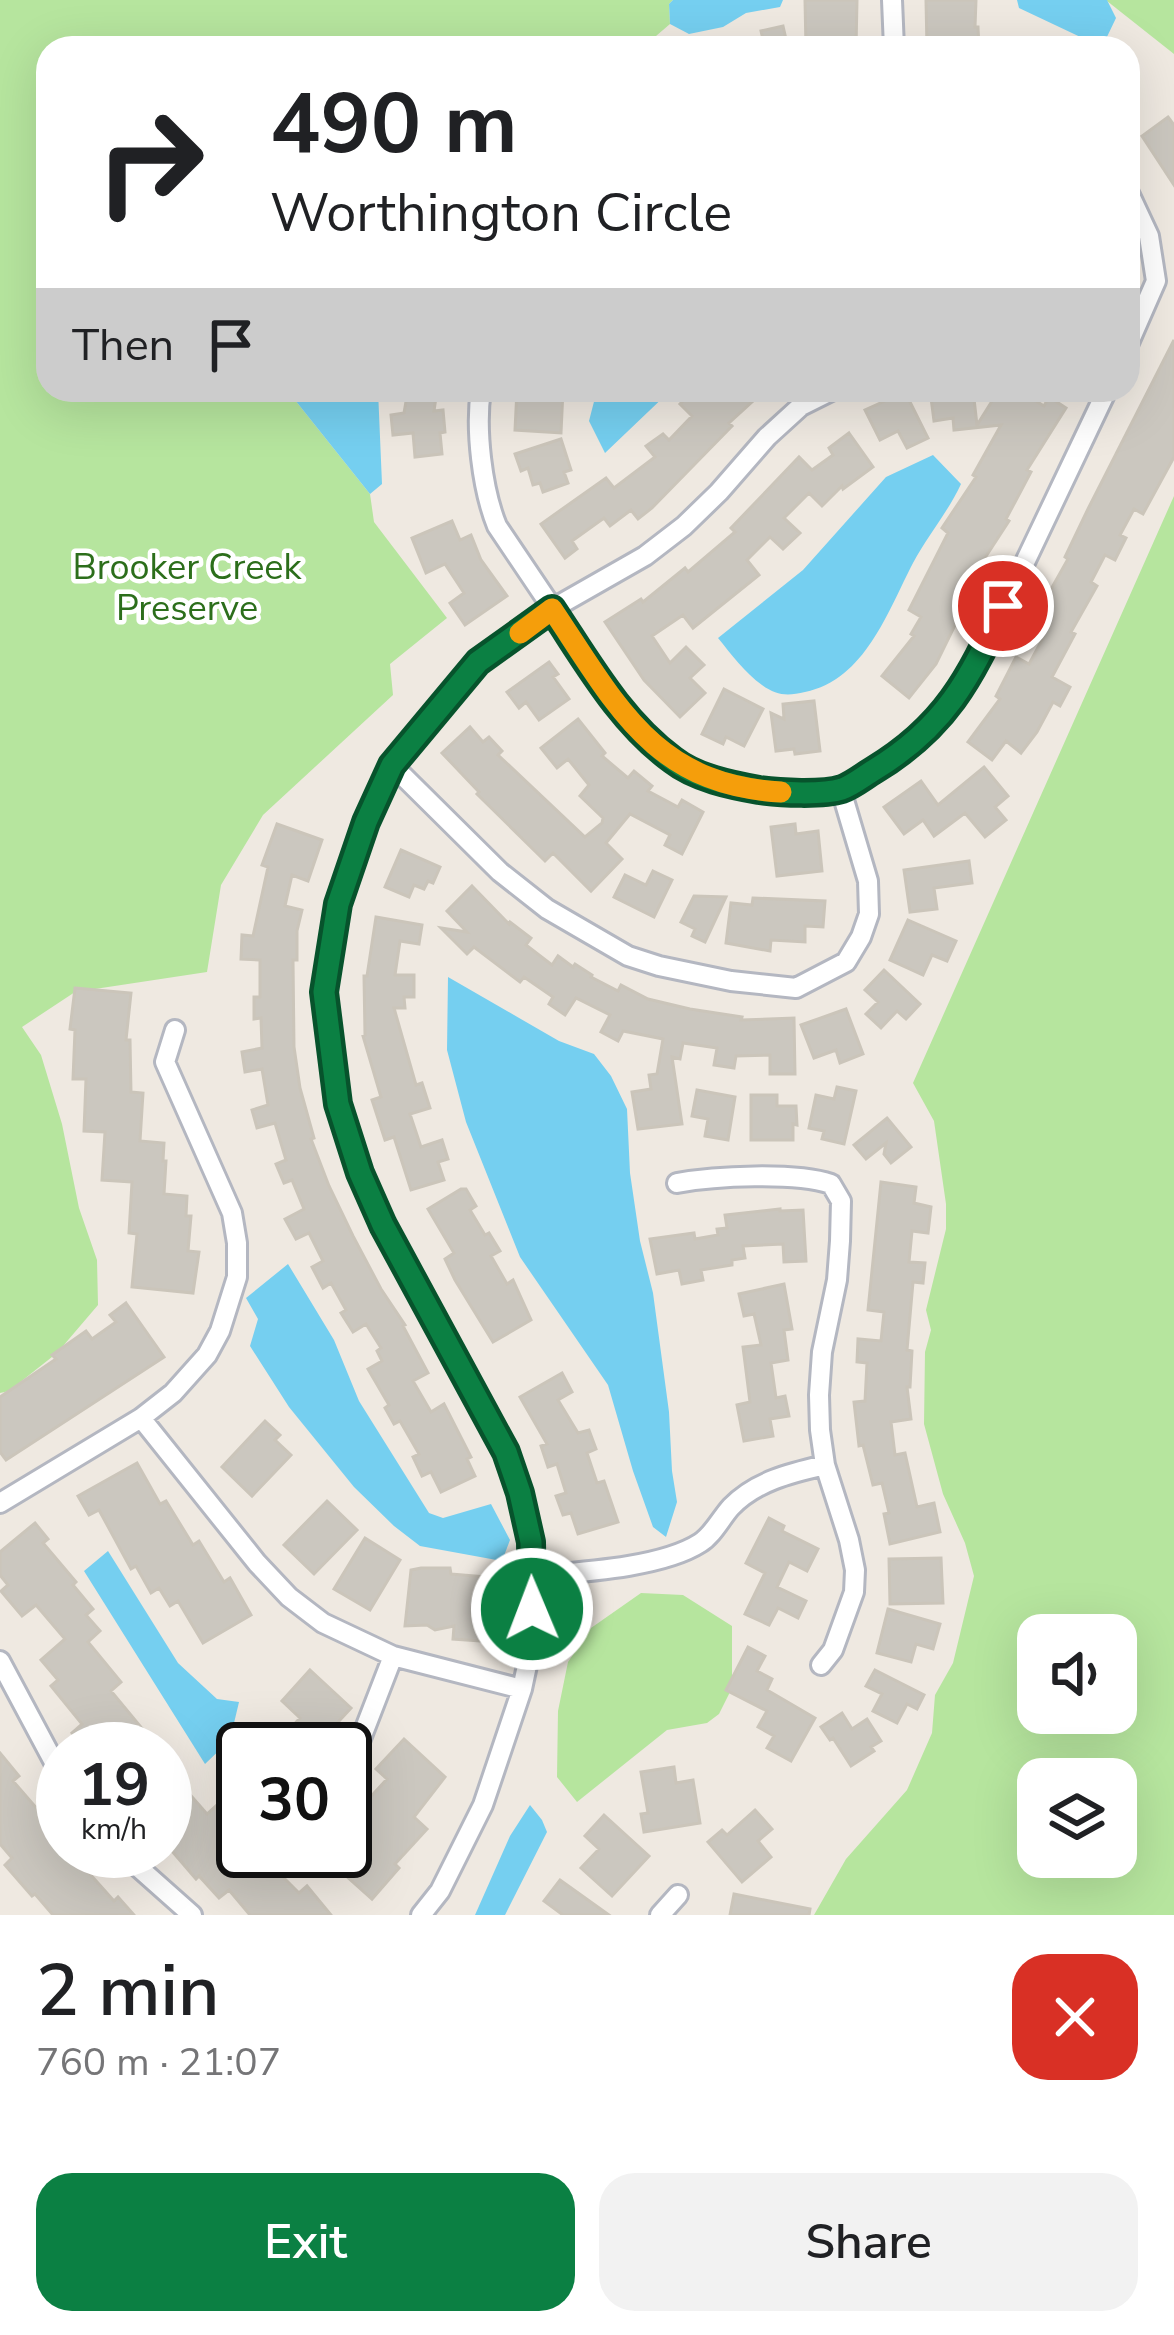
<!DOCTYPE html>
<meta charset="utf-8">
<style>
:root{--surface:#fff;--page:#f2f2f2;--text:#202124;--muted:#757577;--accent:#0b8043}
body{margin:0;font-family:"Nunito Sans",sans-serif;background:var(--page);color:var(--text);height:100vh;display:flex;flex-direction:column;font-size:45px;white-space:nowrap}
*{box-sizing:border-box;margin:0}
p{font-size:39px;color:var(--muted)}
.icon{flex:none;width:66px;height:66px;fill:none;stroke:currentColor;stroke-width:2;stroke-linecap:round;stroke-linejoin:round}
.map{position:relative;height:1915px;overflow:hidden}
.sheet{display:flex;flex-direction:column;background:var(--surface);flex:1}
.sheet>*{flex:none}
.guide{position:absolute;left:36px;top:36px;width:1104px;height:366px;border-radius:36px;box-shadow:0 12px 48px #0002;background:#fff;color:var(--text);overflow:hidden}
.tools{position:absolute;left:1017px;top:1614px;display:grid;gap:24px}
.tools a{display:grid;place-items:center;width:120px;height:120px;border-radius:24px;background:var(--surface);box-shadow:0 12px 48px #0002;font-size:60px}
.speed{position:absolute;left:36px;top:1722px;display:flex;gap:24px;font-size:60px;font-weight:700;text-align:center}
.speed>*{display:grid;place-content:center;width:156px;height:156px;border-radius:50%;background:var(--surface);box-shadow:0 12px 48px #0002;line-height:1}
.speed small{font-size:30px;font-weight:400}
.speed .limit{border:6px solid #111;border-radius:18px;background:#fff;color:#111}
.pin{position:absolute;display:grid;place-items:center;width:102px;height:102px;color:#fff;margin:-51px;border:6px solid #fff;border-radius:50%;box-shadow:0 3px 12px #0007}
.me{position:absolute;width:132px;margin:-66px;rotate:359deg;stroke-linejoin:round;filter:drop-shadow(0 0 9px #0008)}
.turn{display:flex;align-items:center;gap:42px;height:252px;padding:0 36px;font-size:54px}
.turn .icon{width:156px;height:156px;stroke-width:2.5}
.turn b{display:block;font-size:84px;line-height:102px}
.then{display:flex;align-items:center;height:114px;padding:0 36px;background:#0003;gap:24px;font-size:45px}
.round{display:grid;place-items:center;flex:none;width:126px;height:126px;border-radius:36px;background:var(--page)}
.overview{display:flex;align-items:center;justify-content:space-between;height:204px;padding:0 36px}
h1{font-size:72px;font-weight:600;line-height:90px}
.action{display:flex;gap:24px;margin-top:auto;padding:24px 36px}
.action a{flex:1;height:138px;border-radius:36px;background:var(--accent);color:#fff;font-size:48px;font-weight:600;line-height:138px;text-align:center}
.action a+a{background:var(--page);color:var(--text)}
.map>svg:first-child{display:block}
.green{fill:#b6e59e;fill-rule:evenodd}
.water{fill:#75cff0}
.building{fill:#cbc7bf;stroke:#cbc5ba;stroke-width:3}
.lines{fill:none;stroke-linecap:round;stroke-linejoin:round}
.minor-casing{stroke:#b4b7c1;stroke-width:24}
.minor{stroke:#fff;stroke-width:18}
.route-casing{stroke:#07532c;stroke-width:30}
.route{stroke:#0b8043;stroke-width:21}
.slow{stroke:#f59e0b;stroke-width:21}
.labels{text-anchor:middle;dominant-baseline:central;stroke-width:9;stroke-linejoin:round;paint-order:stroke}
.park-label{font-size:36px;fill:#2c6e1b;stroke:#fff}
</style>
<div class="map">
<svg width="1174" height="1915" viewBox="0 0 1174 1915">
<rect width="100%" height="100%" fill="#efe9e1"/>
<!-- green -->
<path class="green" d="M0 0H673L669 4 670 24 642 48H48V390H287L370 494 374 522 447 618 390 664 393 695 263 815 221 885 207 972 75 992 22 1027 41 1055 62 1124 79 1208 97 1260 98 1305 57 1353 9 1391 0 1393Z
M1107 0H1174V54L1107 1Z
M1174 496V1915H814L846 1859 907 1790 932 1733 935 1695 953 1663 974 1576 965 1543 943 1494 924 1424 925 1352 931 1330 926 1310 946 1229V1204L934 1121 913 1083ZM1116 1635V1713H1038V1635ZM1116 1779V1857H1038V1779Z
M641 1593 683 1595 732 1626V1688L719 1714 707 1723 667 1730 577 1802 557 1777 558 1711 568 1662 591 1628Z"/>
<!-- water -->
<path class="water" d="M673 0H783L780 7 746 13 723 27 689 34 670 24 669 4Z
M1017 0H1107L1116 18 1105 41 1091 42 1019 8Z
M287 390H378L382 484 370 494Z
M597 390H671L605 453 589 421Z
M933 455 961 484C948 512 928 535 913 563 888 611 865 680 805 692 788 696 777 696 762 685 745 673 731 654 718 638L803 570 886 477Z
M448 977 559 1041 594 1054 611 1076 627 1109 630 1173 640 1241 653 1293 669 1412 672 1471 677 1502 666 1537 653 1527 633 1471 608 1385 520 1257 466 1122 447 1050Z
M288 1264 334 1340 359 1401 429 1513 443 1518 491 1504 510 1540 502 1561 420 1546 394 1526 354 1487 289 1407 250 1346 258 1319 246 1298Z
M108 1551 178 1663 217 1699 239 1702 230 1740 205 1764 84 1571Z
M530 1805 542 1820 547 1832 505 1915H475L510 1836Z"/>
<!-- building -->
<path class="building" d="M805 0H857L856 48H806Z
M926 0H976L975 27H978L979 48H927Z
M783 26 788 48H765L761 31Z
M1168 117 1174 125V185L1142 136Z
M1174 340V457L1143 514 1134 509 1120 535 1126 538 1115 560 1105 555 1091 582 1097 586 1071 632 1075 634 1052 677 1070 687 1060 706 1053 702 1037 732 1021 753 1006 741 992 760 968 742 1000 699 996 696 1016 657 1029 664 1042 640 1027 632 1068 559 1065 557 1088 509Z
M408 390H437L434 411 443 410 445 432 440 433 442 454 415 457 413 433 393 435 391 415 404 413Z
M517 390H563L561 433 515 430Z
M694 390H765L729 423 732 426 652 508 638 519 631 510 610 526 604 518 572 541 577 549 565 558 541 524 606 478 614 488 655 457 646 446 663 434 669 440 692 416 680 404Z
M930 390H973L977 425 999 390H1018L1044 406 1049 397 1066 408 1027 470 1031 472 1006 519 1009 521 981 564 984 566 936 664 909 698 882 676 914 636 911 634 921 617 909 610 948 533 942 528 976 477 973 475 1001 425 954 430 953 418 934 421Z
M905 392 928 438 907 448 898 431 880 440 865 410Z
M849 433 873 467 843 489 842 486 822 506 809 493 784 518 800 533 783 549 770 537 747 560 759 575 693 628 683 615 652 636 670 663 686 647 704 665 690 678 705 693 680 717 644 680 605 622 641 599 643 602 685 568 688 572 735 532 731 528 799 457 812 470 833 455 829 448Z
M561 439 571 470 564 472 568 483 543 492 540 483 533 485 528 468 521 471 515 454Z
M452 521 460 540 471 535 481 560 507 596 465 625 450 603 464 593 445 564 426 573 412 538Z
M549 662 558 674 553 677 569 699 539 720 526 702 519 708 507 692Z
M724 689 763 709 744 746 726 737 723 744 702 734Z
M814 701 820 751 795 754 794 749 776 751 771 713 784 719 783 704Z
M578 719 605 753 602 756 628 778 634 771 652 786 648 791 678 807 682 800 703 812 682 854 665 845 670 835 630 814 606 843 622 859 591 891 553 853 545 861 477 794 479 792 442 753 470 727 483 742 489 737 502 751 498 755 585 837 602 823 603 818 580 796 589 785 568 759 557 768 541 748Z
M984 767 1008 796 995 807 1006 820 985 837 965 813 934 836 923 820 904 834 884 807 921 781 938 805Z
M277 824 322 840 308 881 292 875 285 906 302 910 297 931V960H293L294 1047 300 1088 314 1138 311 1139 329 1186 353 1236 381 1289 405 1325 403 1326 428 1373 413 1381 431 1412 444 1404 471 1457 467 1459 475 1476 441 1492 431 1472 422 1476 413 1457 419 1454 400 1421 394 1424 385 1408 389 1405 368 1369 382 1361 377 1351 381 1348 366 1324 353 1332 341 1313 346 1310 331 1283 323 1288 312 1267 323 1261 309 1233 296 1239 285 1219 304 1209 292 1180 284 1183 276 1164 286 1160 275 1123 257 1128 252 1110 268 1105 262 1069 245 1072 242 1052 262 1048 261 1018 254 1019V997H260V960L241 959 242 935 253 936 268 867 262 865Z
M795 824 796 834 818 831 822 871 777 876 771 827Z
M401 850 440 867 433 883 428 881 424 889 414 885 409 897 385 887Z
M969 861 972 883 934 888 937 909 910 912 904 870Z
M653 871 672 880 654 917 614 897 625 875 646 885Z
M472 886 509 924 510 922 531 938 526 945 552 965 558 956 573 967 575 964 592 975 591 977 618 991 621 985 648 999 690 1009 742 1017 741 1020 794 1018 795 1074H770V1055L736 1056 734 1068 714 1065 717 1048 683 1043 680 1059 672 1057 682 1124 638 1129 632 1092 651 1089 649 1075 657 1074 663 1039 623 1031 618 1041 601 1032 610 1015 576 998 565 1015 549 1004 553 997 524 977 520 982 474 947 467 954 441 928 467 932 447 911Z
M694 896 726 897 705 942 692 936 695 929 681 922Z
M753 898 825 901 823 927 805 926V942L771 940 770 951 726 943 731 903 752 905Z
M376 917 422 925 419 944 400 941 395 975H414V997H404L405 1008H394L416 1085 422 1083 430 1108 410 1114 421 1147 442 1140 448 1159 438 1162 444 1180 411 1190 394 1137 385 1140 372 1100 381 1097 363 1036 365 1035 364 976H367Z
M908 920 956 941 947 961 932 955 923 975 890 960Z
M884 970 920 1004 906 1019 897 1011 881 1028 866 1014 878 1002 865 990Z
M75 988 131 993 126 1040H130L131 1092 143 1093 140 1141 164 1143 163 1161H166L164 1194 187 1196 186 1216H191L188 1251 199 1252 193 1293 132 1287 137 1234 129 1233 132 1182 102 1180 105 1132 84 1131 86 1079H73L75 1030 70 1029Z
M846 1009 863 1054 840 1063 836 1050 814 1058 801 1025Z
M837 1087 856 1091 844 1144 822 1139 824 1131 809 1128 816 1095 834 1099Z
M697 1090 735 1097 728 1140 705 1136 708 1119 692 1116Z
M751 1095H777V1106H796L797 1125 793 1124V1140H751Z
M887 1118 911 1147 891 1163 884 1154 886 1143 866 1159 854 1145Z
M881 1182 916 1187 914 1203 931 1207 928 1233 912 1231 909 1262 925 1263 923 1283 913 1282 907 1350 912 1351 910 1387H907L911 1419 891 1422 895 1455 905 1453 917 1507 934 1503 940 1532 890 1544 884 1514 889 1513 882 1483 873 1485 863 1445 859 1446 854 1402 865 1401 867 1363 857 1362 858 1339 881 1341 884 1312 868 1310Z
M461 1189H466L476 1206 470 1210 485 1235 489 1233 500 1251 491 1256 507 1284 513 1280 531 1320 493 1342 455 1280 445 1259 454 1253 428 1209Z
M780 1209V1211L803 1210 806 1261 784 1262 783 1244 743 1246 745 1258 732 1260V1265L701 1270 703 1280 682 1284 679 1270 657 1274 650 1239 694 1233 695 1239 718 1235 717 1229 727 1228 725 1215Z
M784 1284 792 1329 784 1330 788 1360 771 1363 776 1398 785 1396 789 1416 770 1419 773 1436 744 1441 737 1405 750 1402 743 1347 761 1345 754 1314 744 1316 739 1294Z
M126 1303 164 1357 6 1460 0 1452V1397L56 1359 52 1355 86 1331 92 1339 116 1322 110 1315Z
M562 1373 572 1392 558 1400 578 1433 589 1430 596 1449 587 1453 597 1483 604 1481 618 1522 578 1534 571 1513 563 1515 556 1496 566 1493 557 1464 548 1467 541 1446 547 1444 520 1397Z
M265 1421 280 1435 275 1440 291 1455 252 1496 222 1467Z
M137 1463 160 1504 166 1501 193 1545 199 1541 224 1582 230 1578 251 1615 203 1643 178 1601 170 1606 159 1588 151 1593 136 1566 131 1569 99 1510 89 1515 78 1496Z
M327 1501 357 1530 314 1574 284 1545Z
M769 1518 784 1526 782 1531 818 1549 807 1571 789 1562 777 1587 806 1601 798 1618 778 1608 769 1625 745 1614 765 1573 746 1563Z
M35 1523 48 1539 43 1543 76 1582 73 1585 93 1609 86 1615 100 1631 88 1642 121 1682 111 1691 159 1749H85L72 1733 82 1724 51 1686 58 1680 41 1660 65 1639 36 1605 22 1616 1 1591 8 1585 0 1575V1552Z
M365 1538 400 1560 370 1610 334 1589Z
M941 1558 943 1603 890 1604 889 1559Z
M421 1568H450L451 1574 500 1578 494 1642 453 1639 454 1626 435 1630 427 1625 405 1626 411 1570Z
M888 1609 940 1624 933 1649 916 1644 911 1662 877 1653Z
M748 1647 765 1656 757 1671 772 1679 767 1690 815 1718 791 1761 767 1748 774 1736 758 1727 767 1711 726 1690Z
M310 1670 351 1708 313 1749H271L300 1718 282 1701Z
M875 1670 924 1695 917 1709 907 1704 897 1723 873 1711 882 1694 866 1686Z
M842 1713 852 1729 867 1719 881 1741 871 1747 874 1751 851 1766 833 1738 830 1740 821 1727Z
M404 1739 445 1777 414 1817 427 1829 395 1864 399 1868 372 1899 326 1858 333 1851H345V1837L358 1822 352 1817 387 1779 376 1769Z
M0 1753 19 1776 13 1781 45 1818 41 1821 63 1847V1851H67L79 1865 80 1863 114 1901 118 1897 134 1915H53L35 1894 32 1896 5 1865 12 1858 0 1844Z
M165 1766 207 1814 216 1806 243 1837V1851H253L261 1859 263 1857 299 1893 307 1886 331 1915H250L229 1890 219 1898 199 1876 196 1879 165 1843Z
M674 1767 676 1783 693 1780 700 1823 644 1832 641 1814 648 1813 641 1772Z
M755 1810 772 1829 758 1841 771 1857 742 1882 708 1842 722 1830 727 1835Z
M604 1815 649 1856 612 1896 581 1868 599 1849 585 1836Z
M560 1880 609 1915H563L544 1901Z
M734 1894 810 1909 809 1915H730Z"/>
<g class="lines">
<!-- minor casing -->
<g class="minor-casing">
<path id="minor" d="M892 0 894 48
M1128 191 1149 236 1156 281 1128 345
M481 390C475 429 482 489 497 526L629 722 676 764 727 785 776 792 841 790 896 757 936 723 961 691 976 665 1107 390
M392 765 500 872 547 909 628 956 659 966 731 981 796 988 846 962 861 937 869 914 868 881 841 790
M677 1183C715 1176 795 1172 831 1184L841 1201 840 1241 837 1280 822 1352 819 1395 820 1430 825 1465 849 1540 855 1570 854 1592 833 1650 821 1665
M141 1418 257 1563 289 1597 323 1623 393 1656 522 1689
M0 1503 141 1418 173 1393 207 1355 220 1331 237 1277V1243L232 1213 165 1062 175 1030
M533 1576C579 1572 661 1568 700 1543 713 1535 721 1518 731 1507 756 1481 791 1473 825 1465
M0 1661 63 1779
M345 1780 393 1656
M120 1851 192 1915
M304 1858 307 1851
M421 1915 440 1891 483 1805 522 1689 532 1642 531 1542 527 1519 506 1452 383 1225 360 1173 338 1104 324 992 338 904 366 822 392 765 478 663 552 609 645 556 684 526 719 492 767 437 801 406 833 390
M660 1915 678 1895"/>
</g>
<!-- minor -->
<use href="#minor" class="minor"/>
</g>
<g class="lines">
<!-- route casing -->
<g class="route-casing">
<path id="route" d="M532 1609 531 1542 520 1493 506 1452 383 1225 360 1173 338 1104 324 992 338 904 366 822 392 765 478 662 552 609C588 663 620 721 673 760 696 778 731 785 759 790 780 793 823 795 842 789 853 785 864 776 874 770 945 727 970 679 1003 606"/>
</g>
<!-- route -->
<use href="#route" class="route"/>
<!-- slow -->
<path class="slow" d="M520 633 552 609C616 704 653 785 781 792"/>
</g>
<g class="labels">
<!-- park labels -->
<g class="park-label">
<text x="187" y="567">Brooker Creek<tspan x="187" dy="41">Preserve</tspan></text>
</g>
</g>
</svg>
<div class="tools">
<a><svg class="icon" aria-label="sound" viewBox="0 0 24 24"><path d="M4 9h4l5-4v14l-5-4H4zM17 9q2 3 0 6"/></svg></a>
<a><svg class="icon" aria-label="layers" viewBox="0 0 24 24"><path d="M12 4l9 5-9 5-9-5zM3 14l9 5 9-5"/></svg></a>
</div>
<div class="speed"><div>19<small>km/h</small></div><div class="limit">30</div></div>
<div class="pin" style="left:1003px;top:606px;background:#d93025"><svg class="icon" aria-label="arrive" viewBox="0 0 24 24"><path d="M6 21V4h12l-3 4 3 4H6"/></svg></div>
<svg class="me" style="left:532px;top:1609px" viewBox="-20 -20 40 40"><circle r="17" fill="#0b8043" stroke="#fff" stroke-width="3"/><path d="M0-11L8 9 0 5-8 9z" fill="#fff"/></svg>
<div class="guide">
<div class="turn"><svg class="icon" aria-label="right" viewBox="0 0 24 24"><path d="M7 20v-9h11M14 6l5 5-5 5"/></svg><div><b>490 m</b>Worthington Circle</div></div>
<div class="then">Then<svg class="icon" aria-label="arrive" viewBox="0 0 24 24"><path d="M6 21V4h12l-3 4 3 4H6"/></svg></div>
</div>
</div>
<section class="sheet">
<div class="overview"><div><h1>2 min</h1><p>760 m · 21:07</p></div><a class="round" style="background:#d93025;color:#fff"><svg class="icon" aria-label="close" viewBox="0 0 24 24"><path d="M6 6l12 12M18 6L6 18"/></svg></a></div>
<div class="action"><a>Exit</a><a>Share</a></div>
</section>
